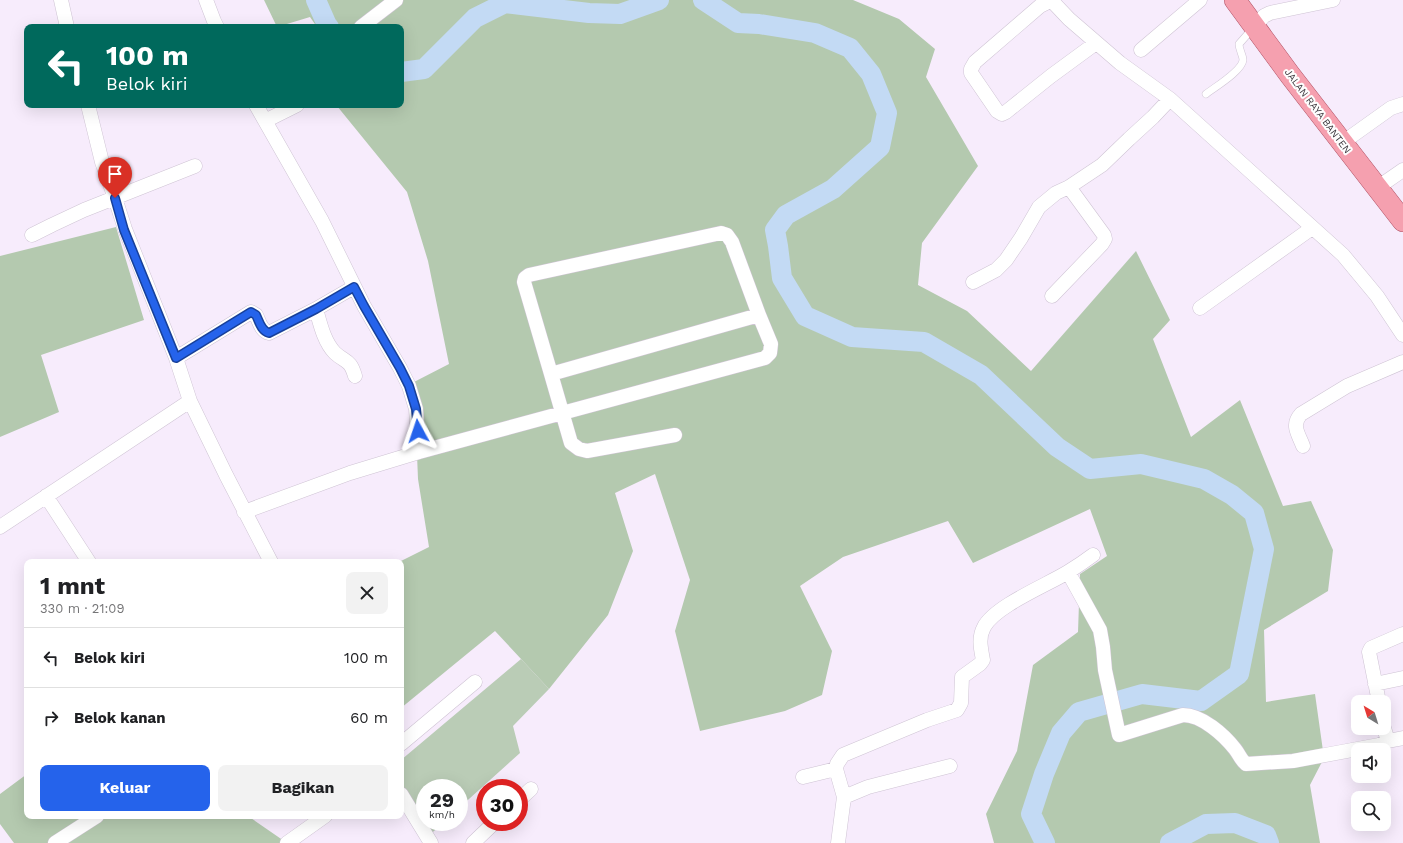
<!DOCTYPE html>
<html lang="id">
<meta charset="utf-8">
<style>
:root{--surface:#fff;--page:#f2f2f2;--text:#202124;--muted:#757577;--line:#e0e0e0;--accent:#2563eb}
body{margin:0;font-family:"Work Sans",sans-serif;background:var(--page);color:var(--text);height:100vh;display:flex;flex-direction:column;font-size:15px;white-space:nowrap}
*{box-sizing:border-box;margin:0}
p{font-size:13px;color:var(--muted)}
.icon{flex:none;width:22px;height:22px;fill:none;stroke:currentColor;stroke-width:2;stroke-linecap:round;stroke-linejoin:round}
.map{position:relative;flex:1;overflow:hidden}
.details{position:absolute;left:24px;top:559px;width:380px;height:260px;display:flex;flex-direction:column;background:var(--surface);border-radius:8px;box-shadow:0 4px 16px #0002}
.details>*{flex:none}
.hud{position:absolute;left:24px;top:24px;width:380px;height:84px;border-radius:8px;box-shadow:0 4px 16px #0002;background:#00695c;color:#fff;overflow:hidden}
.needle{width:26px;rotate:322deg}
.fabs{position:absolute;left:1351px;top:695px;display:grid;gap:8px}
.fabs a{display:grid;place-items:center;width:40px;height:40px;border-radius:8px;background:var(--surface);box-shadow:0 4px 16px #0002;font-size:20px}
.speed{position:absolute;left:416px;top:779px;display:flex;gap:8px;font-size:20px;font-weight:700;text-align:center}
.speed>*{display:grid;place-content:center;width:52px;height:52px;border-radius:50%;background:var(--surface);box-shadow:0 4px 16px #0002;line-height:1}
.speed small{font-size:10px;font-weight:400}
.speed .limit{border:6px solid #d22;background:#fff;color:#111}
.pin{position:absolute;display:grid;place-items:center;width:34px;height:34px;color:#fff;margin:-41px -17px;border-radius:50% 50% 50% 0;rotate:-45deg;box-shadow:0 0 4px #0007}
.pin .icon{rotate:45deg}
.me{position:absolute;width:44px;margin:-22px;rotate:355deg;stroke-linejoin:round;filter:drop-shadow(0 0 3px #0008)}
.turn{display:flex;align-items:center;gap:14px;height:84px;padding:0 16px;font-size:18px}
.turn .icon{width:52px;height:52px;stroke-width:2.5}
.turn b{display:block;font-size:28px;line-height:34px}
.round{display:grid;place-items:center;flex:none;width:42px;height:42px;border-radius:8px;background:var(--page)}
.headline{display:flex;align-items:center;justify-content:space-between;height:68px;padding:0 16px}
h1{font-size:24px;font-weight:700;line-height:30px}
.cta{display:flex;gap:8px;margin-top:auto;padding:8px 16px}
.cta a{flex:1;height:46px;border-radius:8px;background:var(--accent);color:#fff;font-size:16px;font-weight:700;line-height:46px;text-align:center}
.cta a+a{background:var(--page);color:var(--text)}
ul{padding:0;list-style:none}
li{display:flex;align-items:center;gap:12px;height:60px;padding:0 16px;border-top:1px solid var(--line)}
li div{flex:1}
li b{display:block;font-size:15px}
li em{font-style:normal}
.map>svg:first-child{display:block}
.green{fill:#baccb6}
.forest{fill:#b4c9af}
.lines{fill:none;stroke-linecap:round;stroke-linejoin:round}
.river{stroke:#c3daf4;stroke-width:20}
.lane-casing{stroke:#cfc4d4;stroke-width:8}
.street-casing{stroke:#cfc4d4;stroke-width:15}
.primary-casing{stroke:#b05265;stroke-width:22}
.lane{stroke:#fff;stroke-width:7}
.street{stroke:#fff;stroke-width:14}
.primary{stroke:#f5a0af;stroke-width:21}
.route-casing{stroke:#184099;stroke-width:10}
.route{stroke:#2563eb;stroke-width:7}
.labels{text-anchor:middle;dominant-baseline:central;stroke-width:4;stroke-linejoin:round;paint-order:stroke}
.street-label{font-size:10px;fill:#3b373d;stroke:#fefefe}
</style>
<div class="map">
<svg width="1403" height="843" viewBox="0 0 1403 843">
<rect width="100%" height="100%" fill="#f7ecfc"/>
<!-- green -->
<path class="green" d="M521 659 549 689 513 726 520 753 459 808V788H425V822H444L424 840 401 795V760Z"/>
<!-- forest -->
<path class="forest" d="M264 0H853L899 19 935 49 926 77 978 166 922 243 918 285 967 311 1031 371 1136 251 1170 320 1153 339 1191 437 1240 400 1283 506 1311 501 1333 550 1328 591 1264 630 1266 702 1315 694 1324 758 1310 785 1320 843H994L986 814 1017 751 1033 665 1078 632 1080 574 1107 556 1090 509 973 563 948 521 843 557 800 586 832 651 822 695 785 711 700 731 675 631 690 580 655 474 615 493 633 551 608 615 549 689 495 631 401 708V562H399L429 547 418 479 414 382 449 364 428 261 407 192 337 106 401 105V27H317L310 17 277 27Z
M116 227 144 320 41 355 59 412 0 437V256Z
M27 774V816H248L287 843H14L0 824V794Z"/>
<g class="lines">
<!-- river -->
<path class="river" d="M316 0 327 25 329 27
M703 0 738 23 759 24 815 33 850 48 871 74 887 113 880 147 833 189 786 215 775 230 778 246 782 278 805 316 852 337 924 342 981 375 1057 447 1090 469 1141 464 1204 479 1232 495 1254 513 1264 549 1239 674 1201 701 1142 694 1079 712 1061 733 1044 774 1031 814 1045 843
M401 72 424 69 475 18 505 3 589 13 620 14 659 0
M1170 843 1206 824 1235 823 1266 835 1269 843"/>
<!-- lane casing -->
<g class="lane-casing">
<path id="lane" d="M1206 94C1215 87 1242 71 1243 60 1243 55 1239 50 1239 44L1253 28"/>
</g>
<!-- street casing -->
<g class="street-casing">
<path id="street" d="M61 0 67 27
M206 0 214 21 217 27
M1051 0 1069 19 1120 63 1170 99 1343 255 1377 296 1403 335
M1052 0 1040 6 975 62 971 69V73L997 111 1002 114 1006 112 1051 76 1096 43
M1255 26 1264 16 1270 13 1333 0
M361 27 396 0
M1141 50 1200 0
M88 105 102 162 115 198 125 229 176 358 190 401 226 475 271 562
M256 105 322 221 364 306 400 368 409 386 416 409 419 452
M265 121 297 105
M1342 143 1391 108 1403 104
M1377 188 1403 170
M32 235 52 225 84 210 195 166
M973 282 996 270 1006 260 1021 238 1039 207 1056 193 1069 187 1102 165 1129 139 1153 117 1170 99
M1052 296 1102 244 1105 239 1104 235 1069 187
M1200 308 1312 228
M316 309C320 323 324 342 335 353 346 363 350 359 355 376
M176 358 251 312 256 315C259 321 261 331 269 333L316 309 354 287
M675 435 587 451 579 449 571 443 551 374 759 315
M1303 446C1298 433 1291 425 1301 414L1347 386 1403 362
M46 496 89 562
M244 512 350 473 419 452 765 358 770 353 771 344 759 315 732 242 727 235 721 233 529 275 525 278 524 282 551 374
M0 527 190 401
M1068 572 1100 630 1103 647 1105 670 1119 735 1183 715C1202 715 1224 735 1235 749 1239 754 1241 760 1246 764L1293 761 1379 745 1388 741
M1375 684 1403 678
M1379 702 1369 652 1371 648 1403 634
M1384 728 1388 741 1403 738
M401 744 475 682
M836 769 837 764 843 755 927 720 957 710 961 703 962 677 980 664 983 660C981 649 978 638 984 627 995 606 1047 585 1068 572 1076 567 1085 561 1093 555
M803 777 836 769 844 797
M401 794 431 843
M519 800 531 789
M55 843 97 816
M287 843 325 816
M473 843 495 822
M838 843 844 797 868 787 950 766"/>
</g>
<!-- primary casing -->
<g class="primary-casing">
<path id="primary" d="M1235 0 1290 75 1403 221"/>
</g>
<!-- lane -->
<use href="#lane" class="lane"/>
<!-- street -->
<use href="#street" class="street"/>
<!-- primary -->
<use href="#primary" class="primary"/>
</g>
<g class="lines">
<!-- route casing -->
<g class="route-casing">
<path id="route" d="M115 198 124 230 176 358 251 312 256 315C259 321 261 331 269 333L316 309 354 287 364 306 400 368 409 386 416 409 418 431"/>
</g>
<!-- route -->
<use href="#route" class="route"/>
</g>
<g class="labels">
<!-- street labels -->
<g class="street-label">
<text transform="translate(1318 111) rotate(53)">JALAN RAYA BANTEN</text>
</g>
</g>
</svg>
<div class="fabs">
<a><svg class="needle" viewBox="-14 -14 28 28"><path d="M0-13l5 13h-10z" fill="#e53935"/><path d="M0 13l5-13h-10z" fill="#757577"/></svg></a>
<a><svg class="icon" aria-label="sound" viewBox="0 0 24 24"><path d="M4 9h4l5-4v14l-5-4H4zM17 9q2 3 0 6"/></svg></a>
<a><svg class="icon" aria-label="search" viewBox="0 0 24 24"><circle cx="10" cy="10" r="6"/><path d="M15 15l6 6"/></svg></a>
</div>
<div class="speed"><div>29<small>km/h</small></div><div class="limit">30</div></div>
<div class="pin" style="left:115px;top:198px;background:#d93025"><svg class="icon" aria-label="arrive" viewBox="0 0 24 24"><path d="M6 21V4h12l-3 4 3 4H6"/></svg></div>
<svg class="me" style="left:418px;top:431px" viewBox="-20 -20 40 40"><path d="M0-17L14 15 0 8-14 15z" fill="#2563eb" stroke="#fff" stroke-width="4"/></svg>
<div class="hud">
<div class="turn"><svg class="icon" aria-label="left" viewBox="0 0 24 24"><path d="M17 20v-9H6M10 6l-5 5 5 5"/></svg><div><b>100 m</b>Belok kiri</div></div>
</div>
<section class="details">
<div class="headline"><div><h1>1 mnt</h1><p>330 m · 21:09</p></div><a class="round"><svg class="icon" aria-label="close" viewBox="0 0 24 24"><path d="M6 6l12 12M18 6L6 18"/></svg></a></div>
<ul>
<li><svg class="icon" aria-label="left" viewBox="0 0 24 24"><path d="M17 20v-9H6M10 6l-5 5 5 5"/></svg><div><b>Belok kiri</b></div><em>100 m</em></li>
<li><svg class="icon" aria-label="right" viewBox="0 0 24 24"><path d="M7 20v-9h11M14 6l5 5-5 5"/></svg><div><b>Belok kanan</b></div><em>60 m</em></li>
</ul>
<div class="cta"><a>Keluar</a><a>Bagikan</a></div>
</section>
</div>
